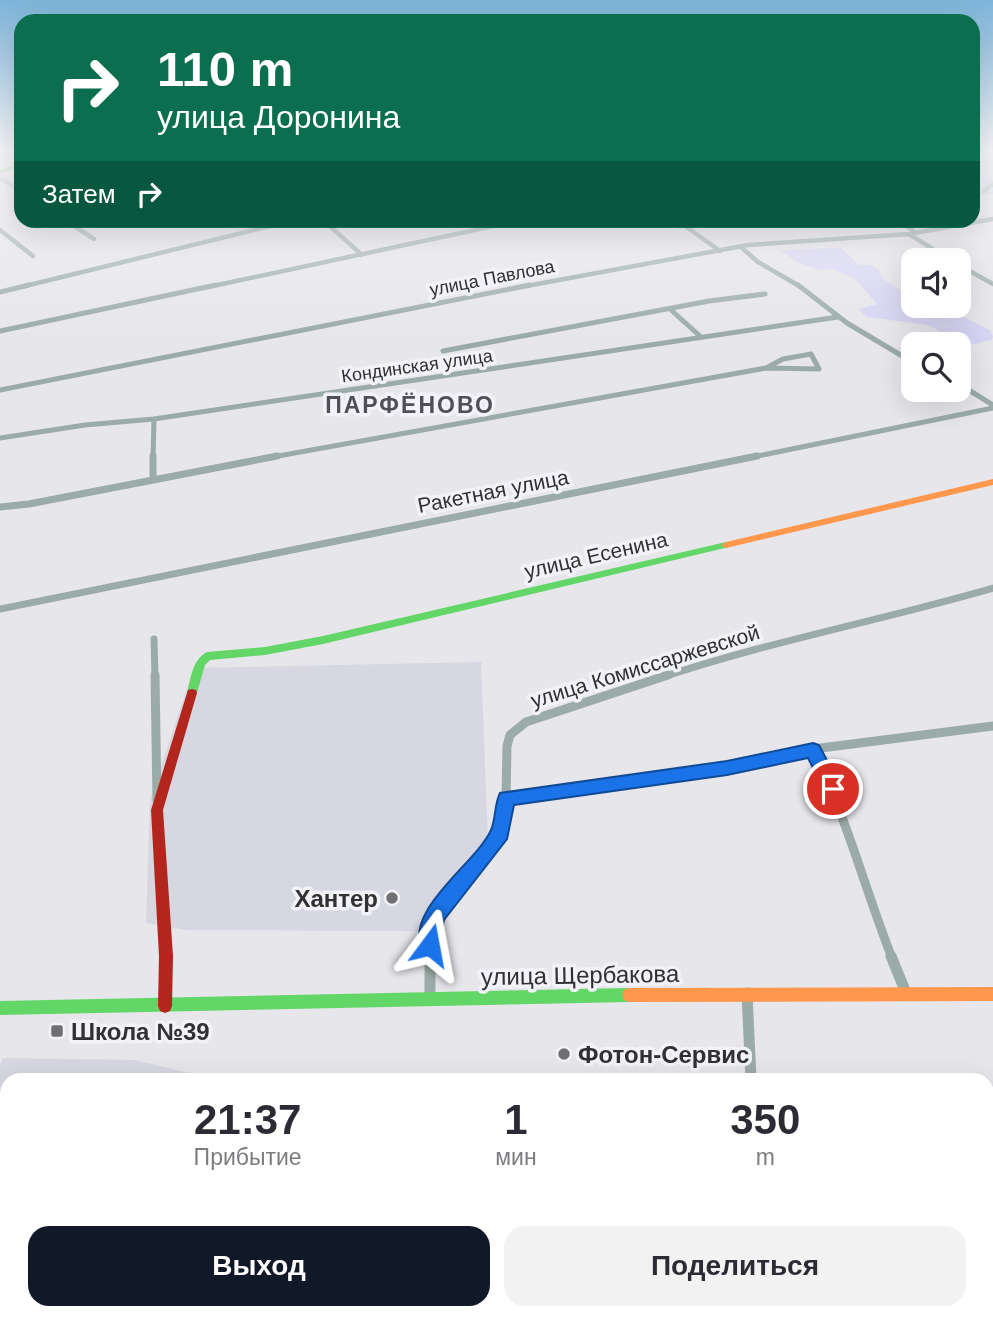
<!DOCTYPE html>
<html lang="ru">
<meta charset="utf-8">
<style>
:root{--surface:#fff;--page:#f2f2f3;--text:#2b2b33;--muted:#7c7c81;--accent:#111827}
body{margin:0;font-family:Helvetica,sans-serif;background:var(--page);color:var(--text);height:100vh;display:flex;flex-direction:column;font-size:26px;white-space:nowrap}
*{box-sizing:border-box;margin:0}
p{font-size:23px;color:var(--muted)}
.icon{flex:none;width:38px;height:38px;fill:none;stroke:currentColor;stroke-width:2;stroke-linecap:round;stroke-linejoin:round}
.map{position:relative;flex:1;overflow:hidden}
.panel{position:absolute;left:0px;top:1073px;width:994px;height:247px;display:flex;flex-direction:column;background:var(--surface);border-radius:21px 21px 0 0;box-shadow:0 7px 28px #0002}
.panel>*{flex:none}
.top-card{position:absolute;left:14px;top:14px;width:966px;height:214px;border-radius:21px;box-shadow:0 7px 28px #0002;background:#0b6e4f;color:#fff;overflow:hidden}
.buttons{position:absolute;left:901px;top:248px;display:grid;gap:14px}
.buttons a{display:grid;place-items:center;width:70px;height:70px;border-radius:14px;background:var(--surface);box-shadow:0 7px 28px #0002;font-size:35px}
.pin{position:absolute;display:grid;place-items:center;width:60px;height:60px;color:#fff;margin:-30px;border:4px solid #fff;border-radius:50%;box-shadow:0 2px 7px #0007}
.me{position:absolute;width:77px;margin:-38px;rotate:13deg;stroke-linejoin:round;filter:drop-shadow(0 0 5px #0008)}
.turn{display:flex;align-items:center;gap:24px;height:147px;padding:0 28px;font-size:32px}
.turn .icon{width:91px;height:91px;stroke-width:2.5}
.turn b{display:block;font-size:49px;line-height:60px}
.then{display:flex;align-items:center;height:66px;padding:0 28px;background:#0003;gap:14px;font-size:26px}
.eta{display:flex;justify-content:space-evenly;align-items:center;height:119px;text-align:center}
.eta b{font-size:42px;font-weight:800;line-height:49px}
.primary-button{display:flex;gap:14px;margin-top:auto;padding:14px 28px}
.primary-button a{flex:1;height:80px;border-radius:21px;background:var(--accent);color:#fff;font-size:28px;font-weight:800;line-height:80px;text-align:center}
.primary-button a+a{background:var(--page);color:var(--text)}
.map>svg:first-child{display:block}
.built{fill:#d7d7e1}
.green{fill:#d6d4f3}
.lines{fill:none;stroke-linecap:round;stroke-linejoin:round}
.street-far4{stroke:#9baba7;stroke-width:4.5}
.street-far3{stroke:#9baba7;stroke-width:5}
.street-far2{stroke:#9baba7;stroke-width:7}
.street-far1{stroke:#9baba7;stroke-width:9}
.street{stroke:#9baba7;stroke-width:11}
.fast{fill:#63d668;fill-rule:evenodd}
.slow{fill:#ff974d;fill-rule:evenodd}
.jam{fill:#b3261e;fill-rule:evenodd}
.route{fill:#1a73e8;stroke:#114b97;stroke-width:2}
.poi-dot{fill:#707074;stroke:#f2f2f9;stroke-width:2.5}
.labels{text-anchor:middle;dominant-baseline:central;stroke-width:7;stroke-linejoin:round;paint-order:stroke}
.far-street-label{font-size:18px;fill:#313134;stroke:#f2f2f9}
.street-label{font-size:21px;fill:#313134;stroke:#f2f2f9}
.far-district-label{font-size:23px;font-weight:bold;letter-spacing:2px;fill:#4f4f55;stroke:#f2f2f9}
.near-poi-label{font-size:24px;font-weight:bold;fill:#313134;stroke:#f2f2f9;text-anchor:start}
.near-street-label{font-size:24px;fill:#313134;stroke:#f2f2f9}
</style>
<div class="map">
<svg width="993" height="1318" viewBox="0 0 993 1318">
<rect width="100%" height="100%" fill="#e6e6eb"/>
<!-- built -->
<path class="built" d="M481 662 488 843 417 931 185 930 146 923 150 799 194 668Z
M3 1058 134 1060 219 1080H7V1312L176 1313 175 1318H0V1065Z"/>
<!-- green -->
<path class="green" d="M979 153H993V194L973 193V157Z
M841 248 859 265H872L879 270 882 278 913 299 914 306H941L990 330 993 337 991 340 966 346 928 325 867 317 858 309 877 304 854 278 832 269 820 270 797 262 780 250Z"/>
<g class="lines">
<!-- street-far4 -->
<path class="street-far4" d="M973 155 976 153
M0 178 21 191
M984 191 993 184
M65 220 94 239
M158 220 174 225 193 220
M323 220 362 255
M677 220 720 251
M897 220 915 232
M0 230 33 256
M909 234 952 261
M741 247 758 262 801 287
M959 265 993 284
M21 287 295 220
M208 287 522 220
M521 287 748 245 909 234 993 219"/>
<!-- street-far3 -->
<path class="street-far3" d="M798 285 847 323 914 363
M0 292 29 285
M670 309 701 337
M0 331 216 285
M443 351 709 301 765 294
M811 354 819 369 766 368 783 359Z
M959 384 993 405
M0 390 530 285
M0 438 85 425 154 419 838 317
M153 458 154 419
M267 458 766 368
M748 458 993 408"/>
<!-- street-far2 -->
<path class="street-far2" d="M153 478V456
M0 507 29 504 277 456
M0 609 757 456
M154 639 155 677
M663 677C771 641 883 620 993 588"/>
<!-- street-far1 -->
<path class="street-far1" d="M155 675 157 800
M813 749C846 816 865 889 892 958
M506 798 727 768 813 749 993 726
M429 958 434 916 500 833 506 798 507 746 510 735 526 722 668 675"/>
<!-- street -->
<path class="street" d="M430 956V999
M891 956 906 993
M747 993 751 1080
M820 1312 823 1318"/>
<!-- fast -->
<path class="fast" d="M21 162V166L0 174V170Z
M726 542 731 545 729 547 323 644 265 655 210 660 205 665 196 696H188L187 693C191 678 192 660 207 652L265 647 323 636Z
M629 988 634 990 636 995 634 1000 629 1002 0 1015V1001Z"/>
<!-- slow -->
<path class="slow" d="M993 479V485L726 548 721 545 726 542Z
M993 987V1001L629 1002 624 1000 622 995 624 990 629 988Z"/>
<!-- jam -->
<path class="jam" d="M192 689 196 690 197 693 163 810 173 956 172 1006 170 1011 165 1013 160 1011 158 1006 159 956 151 810 187 693 188 690Z"/>
</g>
<!-- sky -->
<linearGradient id="sky" x2="0" y2="1"><stop stop-color="#7db4d9"/><stop offset="0.45" stop-color="#f4f4f6"/><stop offset="1" stop-color="#f4f4f6" stop-opacity="0"/></linearGradient>
<rect width="993" height="337" fill="url(#sky)"/>
<!-- route -->
<path class="route" d="M813 743 819 745 839 783 842 789 839 794 833 796 826 794 808 758 727 775 514 805 507 839 444 920 437 952 430 955 422 952C403 909 476 864 491 830 496 819 494 805 500 793L727 761Z"/>
<!-- markers -->
<g class="poi-dot">
<circle cx="392" cy="898" r="7"/>
<rect x="50" y="1024" width="14" height="14" rx="3.5"/>
<circle cx="564" cy="1054" r="7"/>
</g>
<g class="labels">
<!-- far-street labels -->
<g class="far-street-label">
<text transform="translate(492 278) rotate(-11)">улица Павлова</text>
<text transform="translate(417 366) rotate(-8)">Кондинская улица</text>
</g>
<!-- street labels -->
<g class="street-label">
<text transform="translate(493 491) rotate(-11)">Ракетная улица</text>
<text transform="translate(596 555) rotate(-13)">улица Есенина</text>
<text transform="translate(645 666) rotate(-17)">улица Комиссаржевской</text>
</g>
<!-- far-district labels -->
<g class="far-district-label">
<text x="410" y="405">ПАРФЁНОВО</text>
</g>
<!-- near-poi labels -->
<g class="near-poi-label">
<text x="378" y="898" text-anchor="end">Хантер</text>
<text x="71" y="1031">Школа №39</text>
<text x="578" y="1054">Фотон-Сервис</text>
</g>
<!-- near-street labels -->
<g class="near-street-label">
<text transform="translate(580 975) rotate(-1)">улица Щербакова</text>
</g>
</g>
</svg>
<div class="buttons">
<a><svg class="icon" aria-label="sound" viewBox="0 0 24 24"><path d="M4 9h4l5-4v14l-5-4H4zM17 9q2 3 0 6"/></svg></a>
<a><svg class="icon" aria-label="search" viewBox="0 0 24 24"><circle cx="10" cy="10" r="6"/><path d="M15 15l6 6"/></svg></a>
</div>
<div class="pin" style="left:833px;top:789px;background:#d93025"><svg class="icon" aria-label="arrive" viewBox="0 0 24 24"><path d="M6 21V4h12l-3 4 3 4H6"/></svg></div>
<svg class="me" style="left:430px;top:945px" viewBox="-20 -20 40 40"><path d="M0-17L14 15 0 8-14 15z" fill="#1a73e8" stroke="#fff" stroke-width="4"/></svg>
<div class="top-card">
<div class="turn"><svg class="icon" aria-label="right" viewBox="0 0 24 24"><path d="M7 20v-9h11M14 6l5 5-5 5"/></svg><div><b>110 m</b>улица Доронина</div></div>
<div class="then">Затем<svg class="icon" aria-label="right" viewBox="0 0 24 24"><path d="M7 20v-9h11M14 6l5 5-5 5"/></svg></div>
</div>
<section class="panel">
<div class="eta">
<div><b>21:37</b><p>Прибытие</p></div>
<div><b>1</b><p>мин</p></div>
<div><b>350</b><p>m</p></div>
</div>
<div class="primary-button"><a>Выход</a><a>Поделиться</a></div>
</section>
</div>
